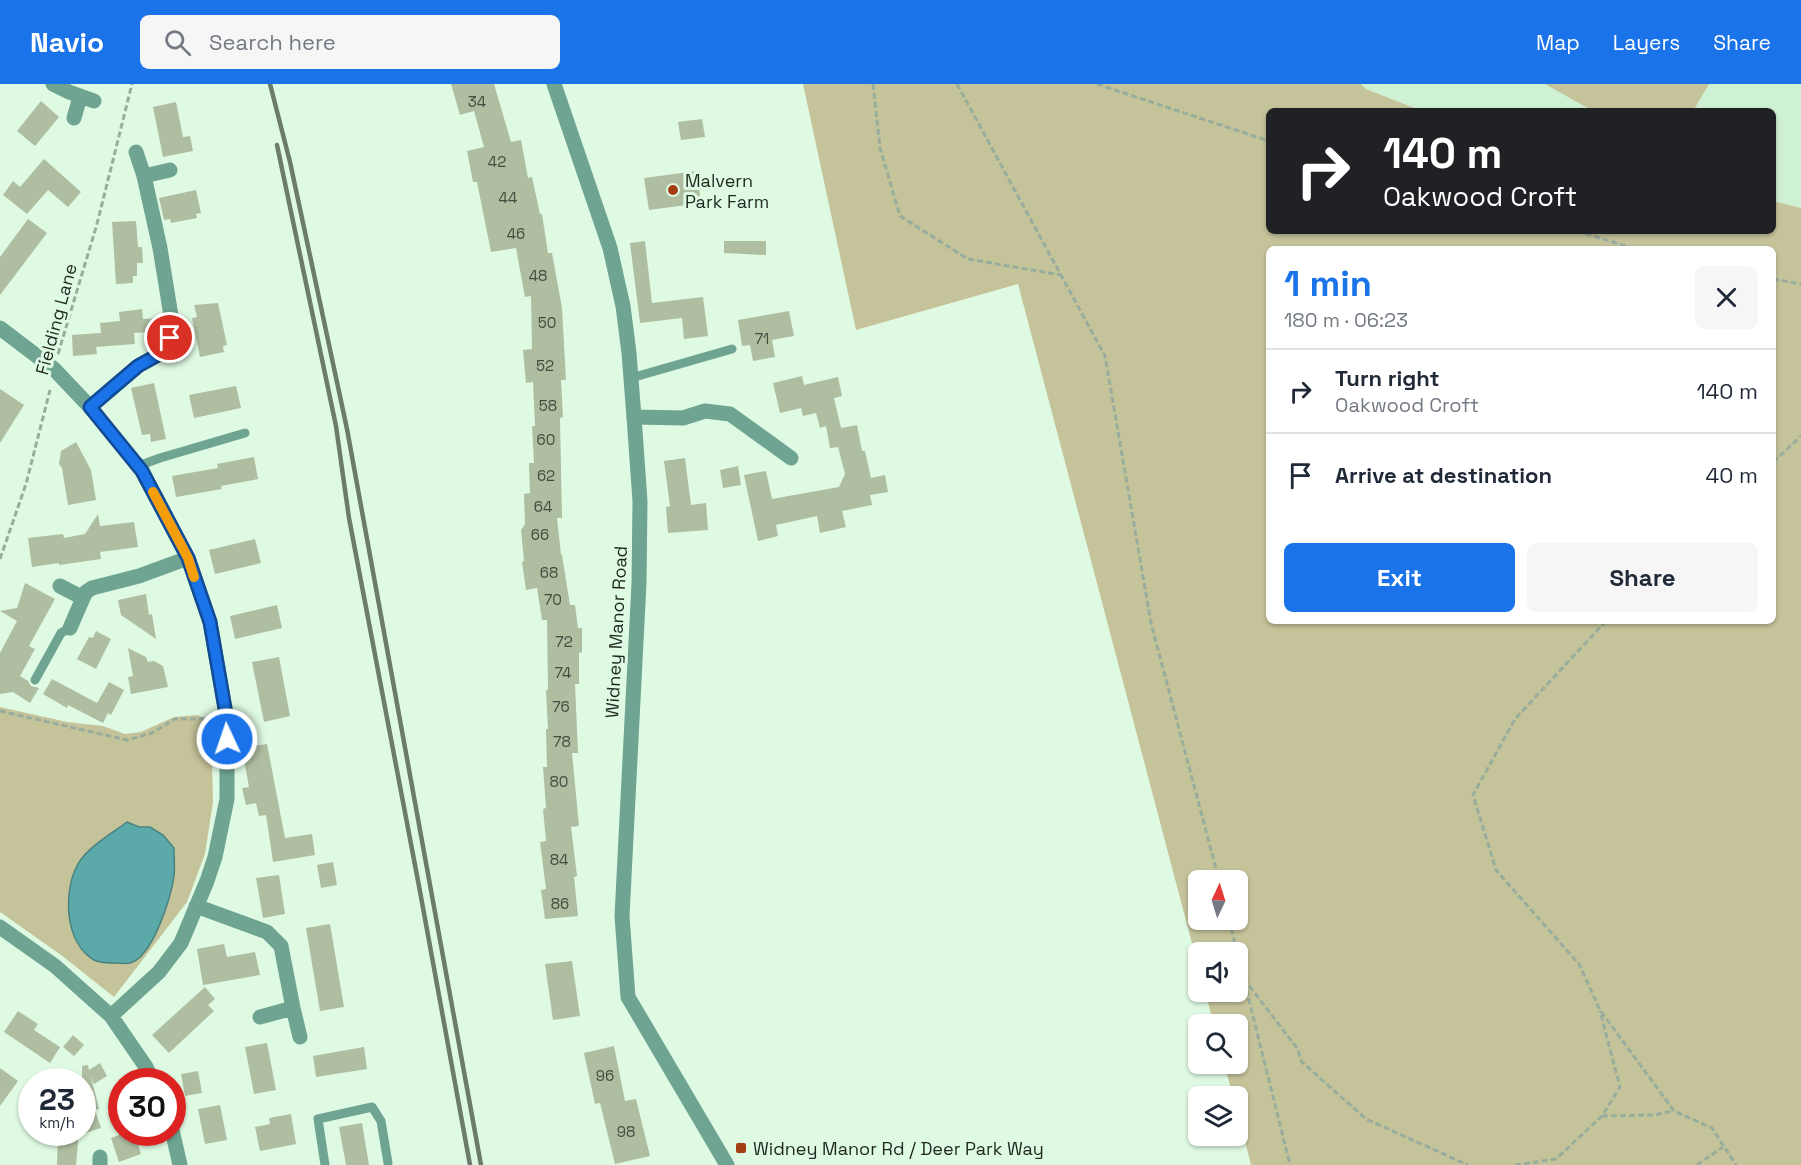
<!DOCTYPE html>
<meta charset="utf-8">
<style>
:root{--surface:#fff;--page:#f6f6f7;--text:#1f2937;--muted:#747a83;--line:#e0e1e3;--accent:#1a73e8}
body{margin:0;font-family:"Space Grotesk",sans-serif;background:var(--page);color:var(--text);height:100vh;display:flex;flex-direction:column;font-size:22px;white-space:nowrap}
*{box-sizing:border-box;margin:0}
p{font-size:20px;color:var(--muted)}
.icon{flex:none;width:33px;height:33px;fill:none;stroke:currentColor;stroke-width:2;stroke-linecap:round;stroke-linejoin:round}
.map{position:relative;flex:1;overflow:hidden}
.panel{position:absolute;left:1266px;top:162px;width:510px;height:378px;display:flex;flex-direction:column;background:var(--surface);border-radius:9px;box-shadow:0 2px 4px #0004}
.panel>*{flex:none}
.guide{position:absolute;left:1266px;top:24px;width:510px;height:126px;border-radius:9px;box-shadow:0 2px 4px #0004;background:#202124;color:#fff;overflow:hidden}
.needle{width:39px;rotate:4deg}
.tools{position:absolute;left:1188px;top:786px;display:grid;gap:12px}
.tools a{display:grid;place-items:center;width:60px;height:60px;border-radius:9px;background:var(--surface);box-shadow:0 2px 4px #0004;font-size:30px}
.speed{position:absolute;left:18px;top:984px;display:flex;gap:12px;font-size:30px;font-weight:700;text-align:center}
.speed>*{display:grid;place-content:center;width:78px;height:78px;border-radius:50%;background:var(--surface);box-shadow:0 2px 4px #0004;line-height:1}
.speed small{font-size:15px;font-weight:400}
.speed .limit{border:9px solid #d22;background:#fff;color:#111}
.pin{position:absolute;display:grid;place-items:center;width:51px;height:51px;color:#fff;margin:-26px;border:3px solid #fff;border-radius:50%;box-shadow:0 2px 6px #0007}
.me{position:absolute;width:66px;margin:-33px;rotate:357deg;stroke-linejoin:round;filter:drop-shadow(0 0 4px #0008)}
.turn{display:flex;align-items:center;gap:21px;height:126px;padding:0 18px;font-size:27px}
.turn .icon{width:78px;height:78px;stroke-width:2.5}
.turn b{display:block;font-size:42px;line-height:51px}
.round{display:grid;place-items:center;flex:none;width:63px;height:63px;border-radius:9px;background:var(--page)}
.head{display:flex;align-items:center;justify-content:space-between;height:102px;padding:0 18px}
h1{font-size:36px;font-weight:700;line-height:45px;color:var(--accent)}
.primary-button{display:flex;gap:12px;margin-top:auto;padding:12px 18px}
.primary-button a{flex:1;height:69px;border-radius:9px;background:var(--accent);color:#fff;font-size:24px;font-weight:700;line-height:69px;text-align:center}
.primary-button a+a{background:var(--page);color:var(--text)}
ul{padding:0;list-style:none}
li{display:flex;align-items:center;gap:18px;height:84px;padding:0 18px;border-top:2px solid var(--line)}
li div{flex:1}
li b{display:block;font-size:22px}
li em{font-style:normal}
header{display:flex;align-items:center;gap:36px;box-sizing:border-box;height:84px;padding:0 30px;background:var(--accent);color:#fff}
header strong{font-size:28px}
nav{display:flex;gap:33px;margin-inline-start:auto;font-size:21px}
.search{width:420px;height:54px;background:var(--page);display:flex;align-items:center;gap:15px;box-sizing:border-box;padding:0 21px;border-radius:9px;color:var(--muted);font-size:22px}
.map>svg:first-child{display:block}
.built{fill:#cef0d3}
.green{fill:#c5c39a;fill-rule:evenodd}
.water{fill:#5ba9a8;stroke:#49827f;stroke-width:1.5}
.building{fill:#afbda0}
.lines{fill:none;stroke-linecap:round;stroke-linejoin:round}
.path{stroke:#98ad9b;stroke-width:3;stroke-dasharray:6 3;stroke-linecap:butt}
.service{stroke:#6fa493;stroke-width:9}
.minor{stroke:#6fa493;stroke-width:15}
.tertiary{stroke:#6fa493;stroke-width:15}
.rail{stroke:#6b7c6d;stroke-width:4.5}
.route-casing{stroke:#114b97;stroke-width:15}
.route{stroke:#1a73e8;stroke-width:10}
.slow{stroke:#f59e0b;stroke-width:10}
.poi-dot{fill:#a23d11;stroke:#dffae3;stroke-width:2}
.labels{text-anchor:middle;dominant-baseline:central;stroke-width:6;stroke-linejoin:round;paint-order:stroke}
.number-label{font-size:15px;fill:#424d3f}
.poi-label{font-size:18px;fill:#1e281f;stroke:#dffae3;text-anchor:start}
.street-label{font-size:18px;fill:#1e281f;stroke:#dffae3}
</style>
<header>
<strong>Navio</strong>
<div class="search"><svg class="icon" aria-label="search" viewBox="0 0 24 24"><circle cx="10" cy="10" r="6"/><path d="M15 15l6 6"/></svg>Search here</div>
<nav><a>Map</a><a>Layers</a><a>Share</a></nav>
</header>
<div class="map">
<svg width="1801" height="1081" viewBox="0 0 1801 1081">
<rect width="100%" height="100%" fill="#dffae3"/>
<!-- built -->
<path class="built" d="M1361 0H1801V124L1773 117V27H1422L1366 5Z"/>
<!-- green -->
<path class="green" d="M803 0H1361L1366 5 1422 27H1269V147H1773V117L1801 124V1081H1251L1238 1029V1012H1233L1224 980H1238V940H1214L1205 908H1238V868H1198V882L1018 200 856 246ZM1269 165H1773V537H1269ZM1238 796V836H1198V796Z
M1545 0H1709L1693 27H1593Z
M0 623 67 638 103 642 125 650 141 648 174 633 197 631 211 636 213 718 205 770 187 818 114 913 61 871 0 828Z"/>
<!-- water -->
<path class="water" d="M127 738 139 743H150L163 751 174 764C174 773 175 783 174 792 171 813 153 873 130 879 126 880 120 879 116 879 110 879 99 879 94 876 64 859 63 806 78 780 88 763 111 750 127 738Z"/>
<!-- building -->
<path class="building" d="M451 0H494L511 58 521 56 528 94 532 93 540 130H542L548 169H552L562 224 566 296H561L563 333 560 334 562 434H557L561 471H562L570 521H575L578 544H582V568L579 569V600H575L578 669H572L579 742 571 743 577 792 574 793 578 832 545 835 541 806 546 805 540 758 546 757 543 725 546 724 543 683H547L546 645H548L546 606H548L547 536H542L537 504 526 506 522 478 524 477 521 446 525 440 524 410 530 409 529 379H534L532 342H535L533 298 526 299 523 266 532 265 531 212 525 213 516 164 491 168 477 98H473L467 67 484 63 474 27 460 31Z
M41 17 59 33 35 62 17 47Z
M176 18 183 53 190 52 193 67 163 73 153 23Z
M702 35 705 53 681 56 678 38Z
M44 75 81 108 68 123 48 106 27 130 3 111 13 97 20 103Z
M697 87 701 119 649 126 644 94Z
M196 106 201 129 196 130 197 134 171 139 170 135 164 136 159 114Z
M28 135 47 149 0 211V173Z
M136 137 138 163H142L143 179H137V192H133V199L116 200 112 138Z
M645 157 652 219 703 213 708 252 684 255 682 234 640 239 630 159Z
M724 157H766V171L724 169Z
M218 219 227 261 223 262 224 268 200 273 192 234 197 233 194 221Z
M142 225 143 235 159 234 160 247 134 249 135 260 96 263 97 270 73 272 72 251 101 249 100 239 120 237 119 228Z
M789 227 794 252 772 256 775 273 753 277 750 261 742 262 738 236Z
M802 292 804 301 838 293 842 312 834 314 841 344 857 341 862 367H865L871 394 885 391 888 408 870 411 872 421 842 427 846 443 820 449 817 432 776 441 778 452 758 457 744 391 766 387 772 415 839 403 845 390 838 363 830 364 826 342 820 344 816 329 803 332 801 324 780 329 773 299Z
M154 299 166 355 151 358 150 350 142 351 131 304Z
M236 302 241 324 194 334 189 311Z
M0 305 24 321 0 359Z
M76 358 91 386 96 416 68 421 62 384 59 380 61 367Z
M254 373 258 395 221 402 222 405 176 413 172 392 218 384 217 380Z
M685 374 691 421 706 419 708 446 668 449 666 423 670 422 664 377Z
M738 382 741 401 723 404 720 386Z
M98 430 100 442 134 438 138 463 100 468 101 475 59 481V479L32 483 28 454 63 450 64 454 85 450Z
M255 455 261 479 215 490 209 466Z
M25 499 55 515 29 562 35 565 20 592 28 597 31 602 39 604 30 619 13 608 0 610V569L17 537 0 527 17 524Z
M146 510 149 531 152 530 156 555 121 531 118 516Z
M277 521 282 544 235 555 230 532Z
M96 547 111 555 96 585 77 575 89 553 93 554Z
M128 564 146 573 148 578 154 577 163 582 168 603 131 610 128 593 133 592Z
M279 573 290 632 264 638 252 578Z
M52 595 97 619 109 598 124 606 111 631 108 629 103 639 68 621 67 624 43 610Z
M267 660 285 754 312 750 315 771 273 778 266 731 259 732 256 719 246 721 242 704 249 703 242 664Z
M333 778 337 801 321 804 317 781Z
M279 791 285 830 263 834 256 794Z
M330 840 344 923 320 927 306 844Z
M224 860 227 873 255 868 260 891 203 901 197 865Z
M572 877 580 932 553 936 545 880Z
M205 903 215 915 208 921 214 927 169 969 152 951Z
M18 927 38 940 34 946 60 963 50 979 4 948Z
M73 951 84 961 74 972 63 963Z
M267 959 276 1006 254 1010 245 963Z
M614 962 625 1017 636 1015 650 1072 615 1080 600 1019 595 1020 584 969Z
M364 963 367 985 316 993 313 972Z
M100 979 107 992 94 1000 91 993 99 1025 95 1026 101 1044 82 1050V982L88 981 89 986Z
M0 984 18 997 0 1022Z
M198 987 202 1009 185 1012 181 990Z
M220 1021 227 1056 205 1060 198 1025Z
M291 1030 296 1060 260 1067 255 1043 270 1040 269 1034Z
M362 1039 369 1081H346L339 1043Z
M58 1048H79L76 1081H57Z
M127 1048H134L141 1070 119 1078 111 1054Z"/>
<g class="lines">
<!-- path -->
<path class="path" d="M873 0 880 64 900 132 968 175 1061 191
M957 0 1105 272 1151 539 1219 796
M1097 0 1269 57
M1577 147 1636 165
M1773 195 1801 200
M58 270 97 140 132 0
M1773 378 1801 352
M0 475 26 400 50 306
M1606 537 1515 635 1473 711 1496 786 1579 880 1600 926 1674 1027 1712 1044 1736 1081
M0 627 127 656 152 649 175 635H212
M1229 836 1290 1081
M1244 895 1297 964 1302 978 1366 1035 1468 1081
M1602 1032 1653 1031 1674 1027
M1515 1081 1556 1075 1602 1032 1620 1003 1600 927
M1697 1081 1723 1063"/>
<!-- service -->
<path class="service" d="M631 294 732 265
M138 382 160 374 245 349
M35 596 61 549 70 544
M325 1081 318 1035 372 1023 381 1037 388 1079"/>
<!-- minor -->
<path class="minor" d="M53 0 69 8 94 17
M74 34 80 13
M144 92 170 86
M0 244 54 285 90 323 142 387 188 474 210 538 227 636V715L215 773 207 797 181 859 159 888 111 932
M90 323 138 282 165 267 170 254 172 238 160 164 144 92 136 68
M634 333 683 334 705 327 730 330 791 374
M60 502 83 514 86 508 92 504 139 492 188 474
M70 544 83 514
M196 822 267 848 281 862 293 924 300 953
M0 843 55 882 111 932 146 983 153 998
M260 933 293 924
M172 1046 180 1081
M100 1081V1073"/>
<!-- tertiary -->
<path class="tertiary" d="M554 0 610 164 623 222 629 269 634 333 640 417 639 499 622 832 628 913 727 1081"/>
<!-- rail -->
<path class="rail" d="M270 0 290 78 347 345 481 1081
M277 61 336 342 349 434 419 802 470 1081"/>
</g>
<g class="lines">
<!-- route casing -->
<g class="route-casing">
<path id="route" d="M170 254 165 267 138 282 90 323 142 387 188 474 210 538 227 636V655"/>
</g>
<!-- route -->
<use href="#route" class="route"/>
<!-- slow -->
<path class="slow" d="M153 408 188 474 194 493"/>
</g>
<!-- markers -->
<g class="poi-dot">
<circle cx="673" cy="106" r="6"/>
<rect x="735" y="1058" width="12" height="12" rx="3"/>
</g>
<g class="labels">
<!-- number labels -->
<g class="number-label">
<text x="477" y="17">34</text>
<text x="497" y="77">42</text>
<text x="508" y="113">44</text>
<text x="516" y="149">46</text>
<text x="538" y="191">48</text>
<text x="547" y="238">50</text>
<text x="762" y="254">71</text>
<text x="545" y="281">52</text>
<text x="548" y="321">58</text>
<text x="546" y="355">60</text>
<text x="546" y="391">62</text>
<text x="543" y="422">64</text>
<text x="540" y="450">66</text>
<text x="549" y="488">68</text>
<text x="553" y="515">70</text>
<text x="564" y="557">72</text>
<text x="563" y="588">74</text>
<text x="561" y="622">76</text>
<text x="562" y="657">78</text>
<text x="559" y="697">80</text>
<text x="559" y="775">84</text>
<text x="560" y="819">86</text>
<text x="605" y="991">96</text>
<text x="626" y="1047">98</text>
</g>
<!-- poi labels -->
<g class="poi-label">
<text x="685" y="96">Malvern<tspan x="685" dy="21">Park Farm</tspan></text>
<text x="753" y="1064">Widney Manor Rd / Deer Park Way</text>
</g>
<!-- street labels -->
<g class="street-label">
<text transform="translate(56 235) rotate(-75)">Fielding Lane</text>
<text transform="translate(616 548) rotate(-87)">Widney Manor Road</text>
</g>
</g>
</svg>
<div class="tools">
<a><svg class="needle" viewBox="-14 -14 28 28"><path d="M0-13l5 13h-10z" fill="#e53935"/><path d="M0 13l5-13h-10z" fill="#747a83"/></svg></a>
<a><svg class="icon" aria-label="sound" viewBox="0 0 24 24"><path d="M4 9h4l5-4v14l-5-4H4zM17 9q2 3 0 6"/></svg></a>
<a><svg class="icon" aria-label="search" viewBox="0 0 24 24"><circle cx="10" cy="10" r="6"/><path d="M15 15l6 6"/></svg></a>
<a><svg class="icon" aria-label="layers" viewBox="0 0 24 24"><path d="M12 4l9 5-9 5-9-5zM3 14l9 5 9-5"/></svg></a>
</div>
<div class="speed"><div>23<small>km/h</small></div><div class="limit">30</div></div>
<div class="pin" style="left:170px;top:254px;background:#d93025"><svg class="icon" aria-label="arrive" viewBox="0 0 24 24"><path d="M6 21V4h12l-3 4 3 4H6"/></svg></div>
<svg class="me" style="left:227px;top:655px" viewBox="-20 -20 40 40"><circle r="17" fill="#1a73e8" stroke="#fff" stroke-width="3"/><path d="M0-11L8 9 0 5-8 9z" fill="#fff"/></svg>
<div class="guide">
<div class="turn"><svg class="icon" aria-label="right" viewBox="0 0 24 24"><path d="M7 20v-9h11M14 6l5 5-5 5"/></svg><div><b>140 m</b>Oakwood Croft</div></div>
</div>
<section class="panel">
<div class="head"><div><h1>1 min</h1><p>180 m · 06:23</p></div><a class="round"><svg class="icon" aria-label="close" viewBox="0 0 24 24"><path d="M6 6l12 12M18 6L6 18"/></svg></a></div>
<ul>
<li><svg class="icon" aria-label="right" viewBox="0 0 24 24"><path d="M7 20v-9h11M14 6l5 5-5 5"/></svg><div><b>Turn right</b><p>Oakwood Croft</p></div><em>140 m</em></li>
<li><svg class="icon" aria-label="arrive" viewBox="0 0 24 24"><path d="M6 21V4h12l-3 4 3 4H6"/></svg><div><b>Arrive at destination</b></div><em>40 m</em></li>
</ul>
<div class="primary-button"><a>Exit</a><a>Share</a></div>
</section>
</div>
